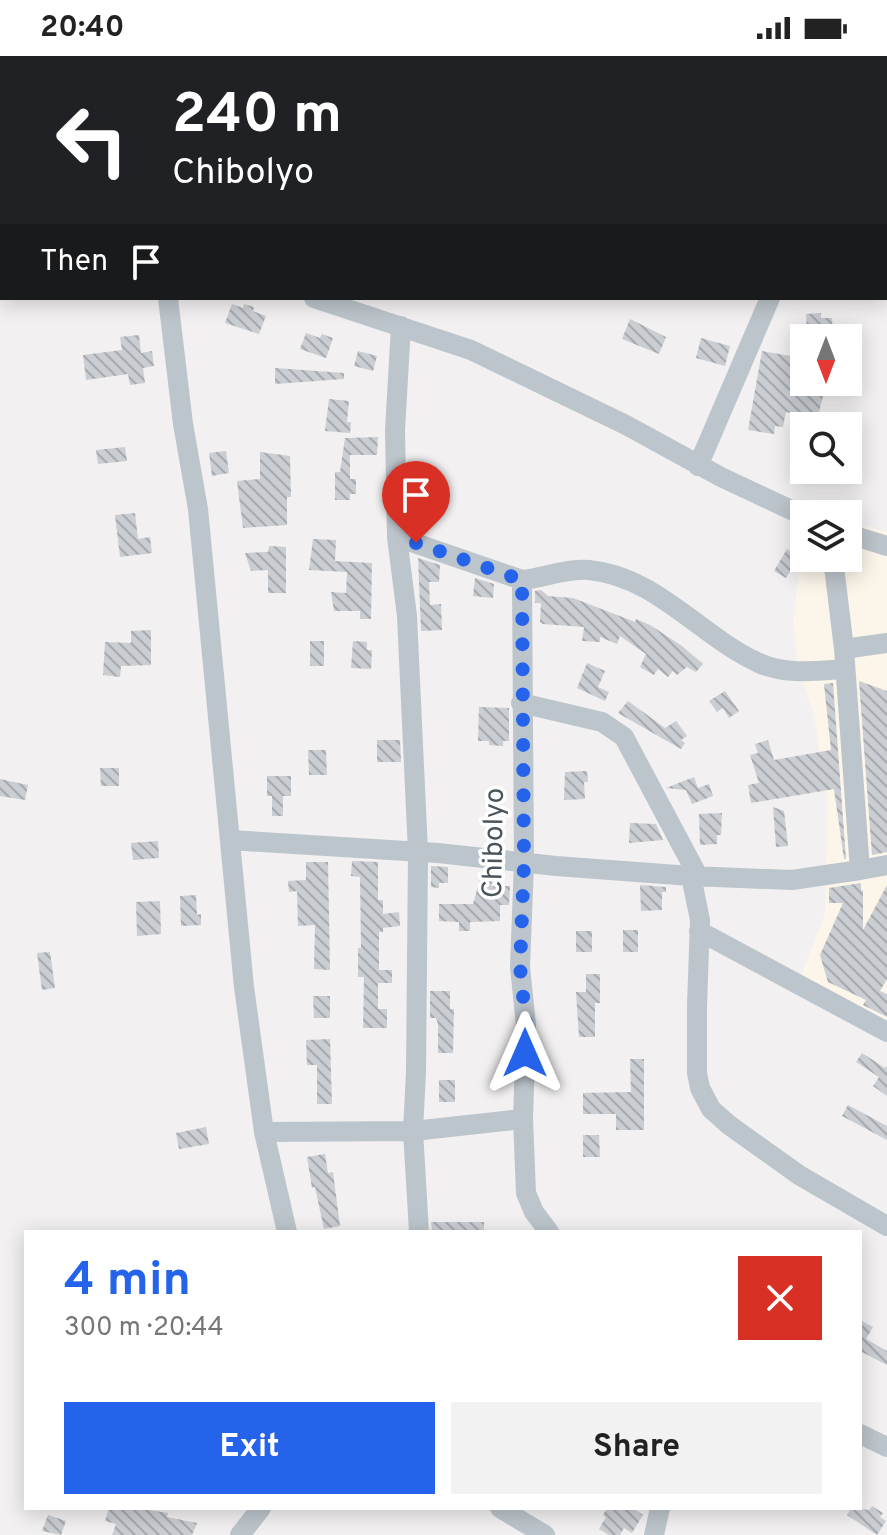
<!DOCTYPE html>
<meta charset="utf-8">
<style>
:root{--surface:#fff;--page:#f2f2f2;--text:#222;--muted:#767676;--accent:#2563eb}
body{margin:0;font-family:Overpass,sans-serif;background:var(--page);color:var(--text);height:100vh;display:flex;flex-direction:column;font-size:30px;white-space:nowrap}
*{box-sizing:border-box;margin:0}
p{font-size:26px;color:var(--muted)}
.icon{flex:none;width:44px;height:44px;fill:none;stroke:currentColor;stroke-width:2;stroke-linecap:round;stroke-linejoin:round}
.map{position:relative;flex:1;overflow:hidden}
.drawer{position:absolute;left:24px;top:1174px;width:838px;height:280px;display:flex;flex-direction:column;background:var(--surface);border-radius:0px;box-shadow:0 4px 20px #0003}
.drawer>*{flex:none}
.top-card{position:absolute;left:0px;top:0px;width:888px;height:244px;box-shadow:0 4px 20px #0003;background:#202124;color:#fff;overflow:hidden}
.needle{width:52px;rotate:180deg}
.controls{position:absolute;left:790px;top:268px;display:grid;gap:16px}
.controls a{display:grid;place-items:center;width:72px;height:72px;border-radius:0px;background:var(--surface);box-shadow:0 4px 20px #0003;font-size:40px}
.pin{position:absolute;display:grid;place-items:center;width:68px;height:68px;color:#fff;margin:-82px -34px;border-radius:50% 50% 50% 0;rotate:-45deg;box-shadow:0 0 8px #0007}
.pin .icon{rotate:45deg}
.me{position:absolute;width:88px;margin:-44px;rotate:0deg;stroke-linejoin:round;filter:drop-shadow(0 0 6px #0008)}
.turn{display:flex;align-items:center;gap:28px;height:168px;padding:0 40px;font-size:36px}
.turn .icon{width:104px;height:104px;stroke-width:2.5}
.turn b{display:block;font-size:56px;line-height:68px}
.then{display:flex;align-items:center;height:76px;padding:0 40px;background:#0003;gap:16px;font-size:30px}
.round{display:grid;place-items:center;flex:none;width:84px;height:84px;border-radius:0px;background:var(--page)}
.head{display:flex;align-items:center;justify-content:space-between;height:136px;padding:0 40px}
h1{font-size:48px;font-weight:700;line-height:60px;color:var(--accent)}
.cta{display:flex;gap:16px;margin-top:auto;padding:16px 40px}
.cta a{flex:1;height:92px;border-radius:0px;background:var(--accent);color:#fff;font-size:32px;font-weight:700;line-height:92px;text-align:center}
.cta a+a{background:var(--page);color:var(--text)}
.status{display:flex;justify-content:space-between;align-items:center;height:56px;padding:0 40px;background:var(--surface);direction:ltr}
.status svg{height:22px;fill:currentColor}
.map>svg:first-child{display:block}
.commercial{fill:#fbf5ea}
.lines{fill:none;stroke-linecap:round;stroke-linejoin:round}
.stream{stroke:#91dae6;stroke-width:4}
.building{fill:url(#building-back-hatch)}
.minor{stroke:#bcc5cb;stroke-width:20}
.route{stroke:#2563eb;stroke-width:14;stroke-dasharray:0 25.2}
.labels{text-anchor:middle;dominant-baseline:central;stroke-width:7;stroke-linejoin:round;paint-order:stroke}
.street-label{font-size:28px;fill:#49545c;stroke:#fff}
</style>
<div class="status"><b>20:40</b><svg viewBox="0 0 49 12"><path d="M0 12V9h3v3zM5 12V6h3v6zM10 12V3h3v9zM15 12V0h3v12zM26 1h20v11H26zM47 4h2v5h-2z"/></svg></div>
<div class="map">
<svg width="887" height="1479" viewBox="0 0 887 1479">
<defs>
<pattern id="building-back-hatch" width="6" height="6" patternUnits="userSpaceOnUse" patternTransform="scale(2)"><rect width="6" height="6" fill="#cacdd2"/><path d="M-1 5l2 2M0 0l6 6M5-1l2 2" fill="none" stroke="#a6a9ae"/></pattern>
</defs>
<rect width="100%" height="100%" fill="#f2f0f0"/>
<!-- commercial -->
<path class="commercial" d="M848 465 887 476V977L799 925 825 858 827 746 814 659 798 611 793 566 804 468V502H848Z"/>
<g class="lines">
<!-- stream -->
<path class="stream" d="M0 133 2 134
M0 237 2 236"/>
</g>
<!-- building -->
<path class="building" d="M232 248 243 252 244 248 254 251 253 255 266 260 259 278 225 267Z
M821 257V262H832L833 275 807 276 806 258Z
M630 263 666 281 659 298 622 283Z
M306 277 320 282 322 278 333 282 326 302 300 293Z
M139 279 141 297 152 295 154 310 143 312 145 327 130 329 128 318 86 324 83 299 122 294 120 281Z
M701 282 730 290 725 310 696 302Z
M358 295 377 300 373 315 354 310Z
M762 295 796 301 792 326H827L817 363 786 356 783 371 775 370 774 378 748 374Z
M275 312 344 317V323L275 328Z
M329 343 349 345 347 366H351L350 377 325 375Z
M378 381 377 399H350V423H356V438H350V444H335V416H340L345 382Z
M125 391 127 405 98 408 96 394Z
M226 395 229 417 212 420 209 397Z
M260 396 290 400 291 441H287V469L243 472 237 425 260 423Z
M135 457 138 483 150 481 152 497 120 501 115 459Z
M313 483 336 484 335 505 372 507 371 563H360V555H334L331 536 346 537 347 516 309 514Z
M269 490 286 491V537H268V514L251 515 245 497 268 496Z
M787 493 800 501 786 522 774 515Z
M418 502 440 509 439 526H429L430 549 441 548 442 574 421 575Z
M475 522 494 528 493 542 473 540Z
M541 534 548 540 573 542 635 566 636 563 650 569 682 590 703 608 696 616 687 611 677 619 673 615 668 621 658 613 654 619 640 611 646 598 620 580 617 588 600 581V586L582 585 584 571 543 568 540 566 541 547H535V535Z
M151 574V609L121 610 120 621 103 619 105 586 131 587V575Z
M310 585H324V610H310Z
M353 585 367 586V594H372L371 613 351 612Z
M587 607 605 615 598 631 609 636 605 645 577 632Z
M859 625 887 635V796L872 799Z
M833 627 846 803H844L834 733 751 747 748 729 759 727 750 699 758 697 755 688 768 684 774 704 831 694 824 628Z
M725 635 739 655 729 662 723 652 717 656 709 645Z
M628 645 665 672 676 665 687 680 681 684 685 687 681 693 618 657Z
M479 651 509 652V685H503V690L489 689V685H478Z
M377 684H400L401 706H377Z
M308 694H326L327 719H309Z
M100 712H119V730H101Z
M587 715 588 726H584L585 743 564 744 565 716Z
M267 720H291V740H283V760H272V740H267Z
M694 721 698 732 709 728 713 740 692 748 686 734 666 732Z
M0 723 28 729 25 744 0 740Z
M773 751 784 755 788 790 776 791Z
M722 757 721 779H717V788L700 789 699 758Z
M630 767 656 768 663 784 629 787Z
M158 785 159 802 133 804 131 787Z
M352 805 378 806V844H383V858L399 856 400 870 383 872V876H379V914H392V927H378V953H387V972H363L364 921H358V892H361L360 821 351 820Z
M306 806H328L330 914 314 913 315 869 298 870 297 835 289 836 288 825 306 824Z
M431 810 448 811V827H439V832L431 831Z
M481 820 493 823 491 830H510L509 849H500V865L470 866V875H459V866L439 865V848H473Z
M861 827V835L863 834V874L887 829V923L880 935 887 938V961L863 949 866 944 828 926 820 899 843 847H829V832Z
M640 829 666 831V836H662V854L641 855Z
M196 839 197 859 201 858V869L181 870 180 840Z
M160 845 161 878 137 880 136 846Z
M623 874H638V896H623Z
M576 875H592V896H576Z
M50 896 55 932 42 934 37 897Z
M586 918H600V947H595V981H579L576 936H586Z
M430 935H450V953H454L453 997H438V968L436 962H430Z
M313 940H330V962H314Z
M330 983 332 1048H317V1009H307L306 984Z
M862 997 885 1012 887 1010V1040L873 1030 879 1021 856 1006Z
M630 1003H644V1074H616V1058H583V1037L631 1036Z
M439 1024H455V1046H439Z
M848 1049 887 1070V1084L842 1060Z
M206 1071 209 1088 179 1093 176 1077Z
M583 1079H599L600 1101H583Z
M325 1098 328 1117 333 1116 340 1170 324 1173 315 1131 312 1132 307 1101Z
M431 1166H484V1176H432Z
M860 1264 873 1271 866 1283 887 1295V1309L860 1295Z
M872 1450 883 1457 880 1461 886 1465 877 1479 847 1459 851 1452 869 1454Z
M109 1452H149V1454L168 1457 167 1461 197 1467 192 1479H112L116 1468 105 1465Z
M607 1452H633L643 1459 632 1477 624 1472 620 1479H609L599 1473 606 1461 603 1459Z
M48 1459 66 1465 61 1479 42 1475Z"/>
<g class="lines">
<!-- minor -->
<path class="minor" d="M142 0 143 2
M583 2V0
M875 2 876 0
M168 242 183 368 198 453 244 931 264 1076 287 1176
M314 242 471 294 626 369 721 421 804 460
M401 270 395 374 397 481 407 560 418 796 416 1016 413 1075 419 1176
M698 410 770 242
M848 478 887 490
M397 481 522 524 524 807 520 911 526 969 523 1063 526 1137 534 1156 549 1176
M522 524C544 522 567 512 589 514 656 520 701 581 759 607 785 619 816 615 844 613
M844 593 887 587
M521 647 602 666 624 681 698 820
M230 784 438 797 556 810 691 820 792 824 860 814 844 593 833 502
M860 814 887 809
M691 820 700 864 697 950V1017L700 1032 711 1053 729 1069 799 1119 887 1170
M699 875 887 976
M264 1076 413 1075 523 1063
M860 1378 887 1391
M500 1452 545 1479
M240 1479 261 1452
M654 1479 660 1452"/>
</g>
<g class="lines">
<!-- route -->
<path class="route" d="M416 487 522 524 524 807 520 911 526 969 525 997"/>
</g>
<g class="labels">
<!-- street labels -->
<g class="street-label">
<text transform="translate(495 787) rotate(-89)">Chibolyo</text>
</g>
</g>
</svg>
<div class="controls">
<a><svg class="needle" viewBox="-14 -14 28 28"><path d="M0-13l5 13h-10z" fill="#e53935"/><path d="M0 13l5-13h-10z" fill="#767676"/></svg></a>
<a><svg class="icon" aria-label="search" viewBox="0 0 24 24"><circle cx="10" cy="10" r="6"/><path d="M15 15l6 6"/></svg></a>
<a><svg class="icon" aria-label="layers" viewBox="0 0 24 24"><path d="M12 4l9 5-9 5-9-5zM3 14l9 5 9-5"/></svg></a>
</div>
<div class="pin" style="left:416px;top:487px;background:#d93025"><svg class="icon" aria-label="arrive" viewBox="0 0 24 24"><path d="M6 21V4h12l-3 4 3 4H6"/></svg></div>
<svg class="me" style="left:525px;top:997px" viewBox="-20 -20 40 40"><path d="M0-17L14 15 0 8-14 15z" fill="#2563eb" stroke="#fff" stroke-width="4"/></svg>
<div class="top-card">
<div class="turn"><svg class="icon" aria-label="left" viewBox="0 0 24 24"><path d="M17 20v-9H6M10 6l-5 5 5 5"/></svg><div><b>240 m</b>Chibolyo</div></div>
<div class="then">Then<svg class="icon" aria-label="arrive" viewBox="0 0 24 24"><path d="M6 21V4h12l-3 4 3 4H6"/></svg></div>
</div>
<section class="drawer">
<div class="head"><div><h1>4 min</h1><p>300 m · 20:44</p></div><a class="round" style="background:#d93025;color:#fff"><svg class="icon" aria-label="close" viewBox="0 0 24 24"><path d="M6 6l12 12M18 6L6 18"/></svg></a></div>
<div class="cta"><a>Exit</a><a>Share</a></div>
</section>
</div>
